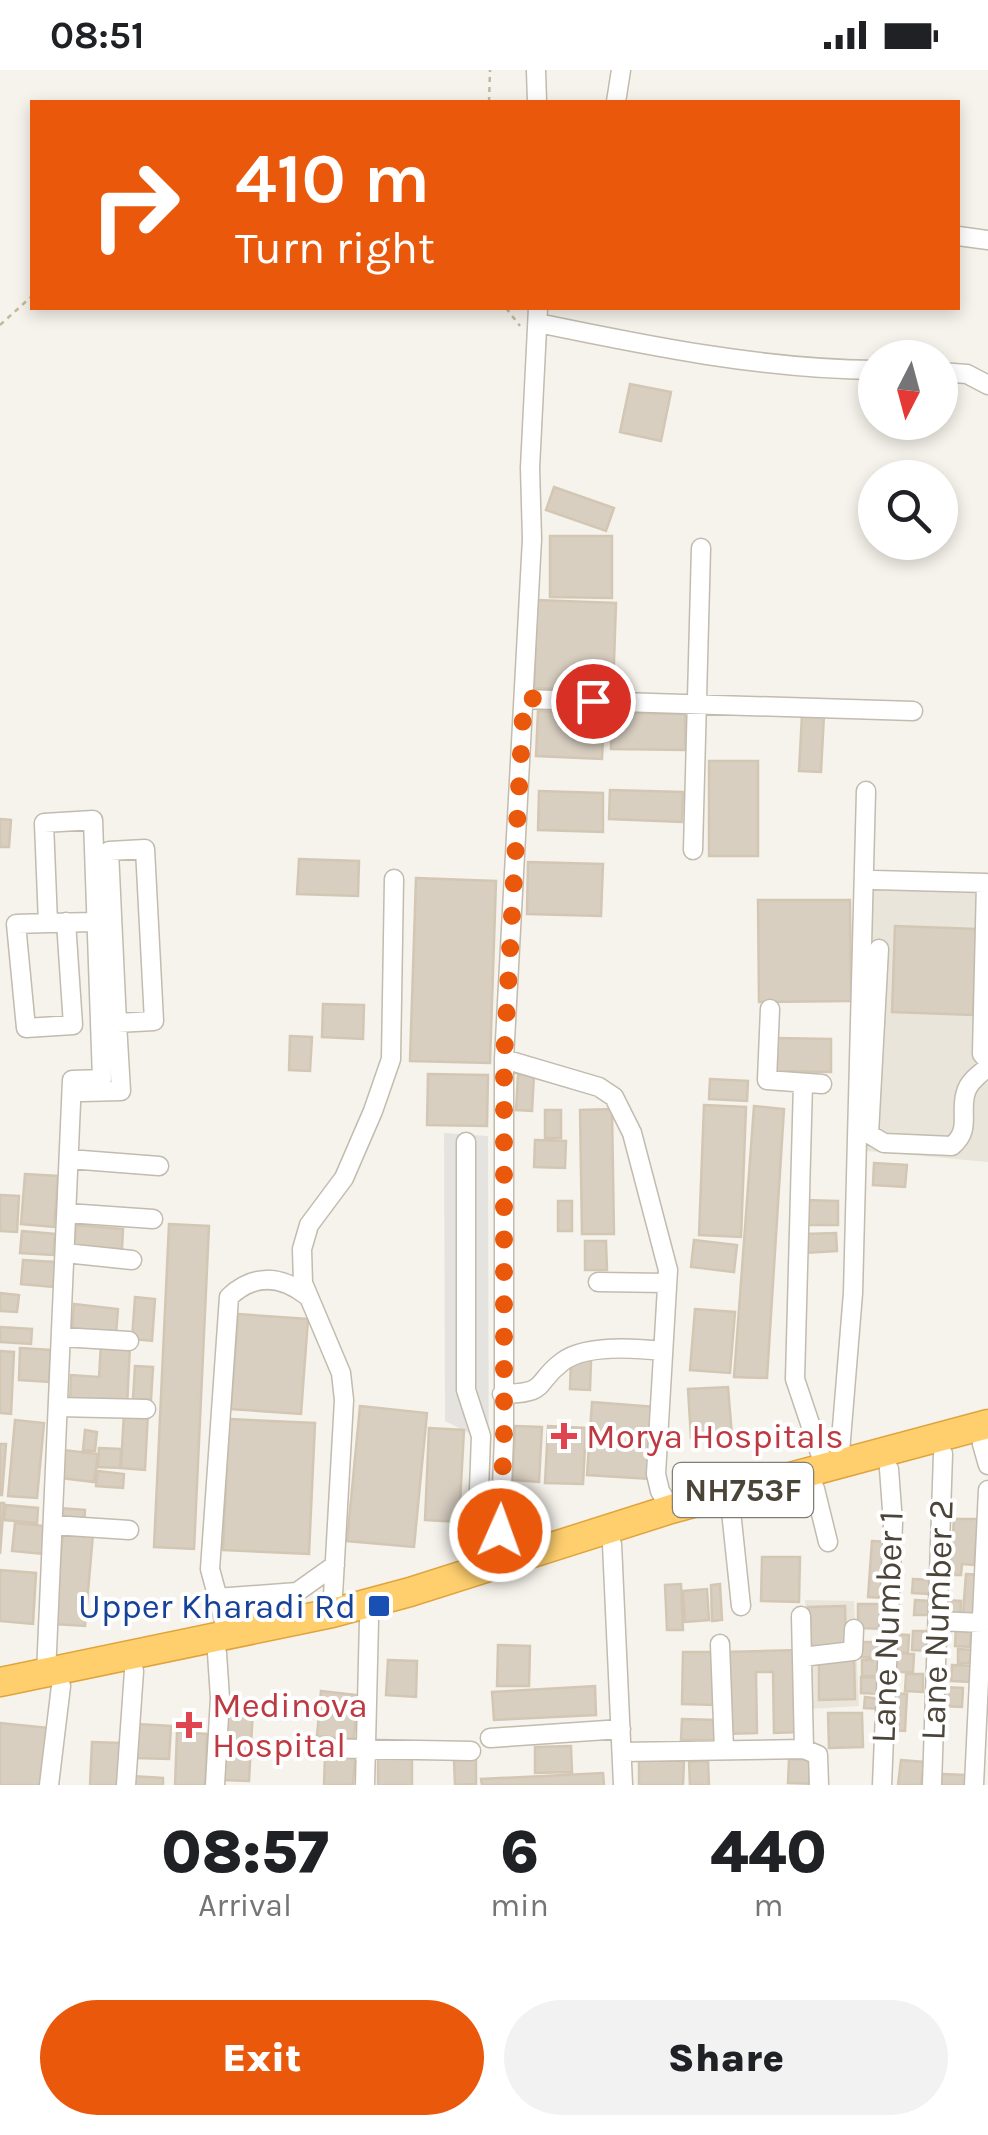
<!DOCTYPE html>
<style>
:root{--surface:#fff;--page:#f2f2f2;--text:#202124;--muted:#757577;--accent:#ea580c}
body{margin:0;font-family:Karla,sans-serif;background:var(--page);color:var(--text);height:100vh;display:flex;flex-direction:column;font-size:38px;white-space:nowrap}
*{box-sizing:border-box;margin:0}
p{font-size:32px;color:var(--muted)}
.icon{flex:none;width:55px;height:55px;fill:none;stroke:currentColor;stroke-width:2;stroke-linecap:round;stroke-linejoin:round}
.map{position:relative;height:1715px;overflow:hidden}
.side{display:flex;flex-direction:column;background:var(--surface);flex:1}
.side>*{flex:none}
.banner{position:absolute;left:30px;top:30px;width:930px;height:210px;border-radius:0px;box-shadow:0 5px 15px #0003;background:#ea580c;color:#fff;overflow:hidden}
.needle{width:65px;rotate:186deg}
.controls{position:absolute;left:858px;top:270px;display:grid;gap:20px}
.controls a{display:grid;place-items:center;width:100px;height:100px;border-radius:50%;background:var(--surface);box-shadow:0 5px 15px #0003;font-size:50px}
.pin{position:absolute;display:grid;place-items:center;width:85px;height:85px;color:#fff;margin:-42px;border:5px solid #fff;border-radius:50%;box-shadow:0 2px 10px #0007}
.me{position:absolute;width:110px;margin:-55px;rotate:2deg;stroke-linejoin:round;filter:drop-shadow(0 0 8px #0008)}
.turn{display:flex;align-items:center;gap:35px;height:210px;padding:0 40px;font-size:45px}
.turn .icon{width:130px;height:130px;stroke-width:2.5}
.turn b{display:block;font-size:70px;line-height:85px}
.eta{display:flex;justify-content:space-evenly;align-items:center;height:170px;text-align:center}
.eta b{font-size:60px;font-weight:800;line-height:70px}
.cta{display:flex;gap:20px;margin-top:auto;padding:20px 40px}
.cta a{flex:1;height:115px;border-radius:60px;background:var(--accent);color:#fff;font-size:40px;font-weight:800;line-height:115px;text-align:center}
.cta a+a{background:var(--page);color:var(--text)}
.status{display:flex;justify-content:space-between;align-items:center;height:70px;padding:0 50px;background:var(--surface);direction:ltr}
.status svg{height:28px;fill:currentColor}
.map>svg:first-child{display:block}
.residential{fill:#eae5da}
.parking{fill:#e5e3e0}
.building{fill:#d8cfc1;stroke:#d3c7b4;stroke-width:2.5}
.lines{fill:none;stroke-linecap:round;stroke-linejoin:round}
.minor-casing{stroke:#c2bbae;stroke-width:21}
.highway-casing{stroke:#e0a43c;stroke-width:31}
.path{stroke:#c4b79f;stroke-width:2.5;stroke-dasharray:5 5;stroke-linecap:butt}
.minor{stroke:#fff;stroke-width:18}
.highway{stroke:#ffcf6e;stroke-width:28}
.route{stroke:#ea580c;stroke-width:18;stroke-dasharray:0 32.4}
.health-dot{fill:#e0444e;stroke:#fff;stroke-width:4}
.transit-dot{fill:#1a4fb4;stroke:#fff;stroke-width:4}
.labels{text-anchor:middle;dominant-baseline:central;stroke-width:8;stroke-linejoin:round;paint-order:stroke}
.shield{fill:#fff;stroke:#817c74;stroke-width:2.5}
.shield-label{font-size:32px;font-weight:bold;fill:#4b4439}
.health-label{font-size:35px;fill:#be3a42;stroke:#fff;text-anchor:start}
.transit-label{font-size:35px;fill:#164399;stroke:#fff;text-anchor:end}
.street-label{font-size:35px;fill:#4b4439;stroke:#fff}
</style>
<div class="status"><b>08:51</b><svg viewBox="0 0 49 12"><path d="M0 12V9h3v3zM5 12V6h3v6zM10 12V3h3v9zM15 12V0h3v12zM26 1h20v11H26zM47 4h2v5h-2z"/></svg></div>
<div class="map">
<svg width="988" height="1715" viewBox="0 0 988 1715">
<rect width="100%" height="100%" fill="#f6f3ec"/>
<!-- residential -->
<path class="residential" d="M868 801 988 806V984L978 994 988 1014V1092L856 1080Z
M805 1530 854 1531 859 1636 809 1639Z"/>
<!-- parking -->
<path class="parking" d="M444 1063 488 1066 489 1473H466L473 1365 445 1351Z"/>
<!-- building -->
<path class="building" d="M630 314 671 322 661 371 620 362Z
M554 417 614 438 606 461 546 440Z
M550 466H612V528L550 527Z
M537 530 616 533 613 621 534 618Z
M538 641 604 644 602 689 536 686Z
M612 643 685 644V680L611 679Z
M802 645H824L821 702 799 701Z
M709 691H758V786H709Z
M610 720 683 722 682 752 609 749Z
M539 721 603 723V762L538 760Z
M0 749 11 750 9 777H0Z
M299 789 359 791 358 826 297 824Z
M528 792 603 794 601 846 527 844Z
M416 808 496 811 490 993 410 991Z
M758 830H850L851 931 759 932Z
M895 856 976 859 973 945 892 942Z
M323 934 364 935 363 969 322 967Z
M290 966 312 967 310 1001 289 1000Z
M775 968 831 969V1002L775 1001Z
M428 1004 488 1005 487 1056 427 1055Z
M518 1004H534L532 1041 516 1040Z
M710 1009 748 1011 747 1031 709 1029Z
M704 1035 746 1037 741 1167 699 1165Z
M754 1036 784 1039 767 1308 734 1307Z
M612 1039 614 1164H582L580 1040Z
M545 1040H561V1068H545Z
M535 1070 566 1071 565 1098 534 1097Z
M874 1093 907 1095 905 1117 873 1115Z
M25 1104 58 1106 54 1157 21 1154Z
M0 1125 19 1126 17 1162 0 1161Z
M804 1130 838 1131V1155H803Z
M558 1131H572V1161H558Z
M169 1154 209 1156 194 1479 154 1477Z
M76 1155 123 1159 122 1179 74 1176Z
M22 1161 55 1164 53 1185 20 1183Z
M836 1163 837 1181 804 1183 803 1164Z
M694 1170 737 1175 734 1202 691 1197Z
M585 1171H606L607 1200H585Z
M23 1190 55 1192 53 1217 21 1214Z
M0 1223 19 1225 17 1242 0 1241Z
M135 1227 155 1229 152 1271 132 1269Z
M74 1234 118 1239 116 1264 72 1261Z
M695 1239 735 1242 730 1303 690 1300Z
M238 1244 308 1249 301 1344 231 1339Z
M0 1257 32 1259 31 1274 0 1272Z
M101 1274 130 1276 127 1336 70 1333 71 1305 99 1307Z
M20 1278 51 1280 49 1312 19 1310Z
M0 1281 14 1282 11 1344 0 1343Z
M571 1290 591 1291 590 1320 570 1319Z
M135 1296 153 1297 151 1330 133 1329Z
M728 1317 732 1365 691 1368 688 1319Z
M592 1332 655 1337 650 1409 587 1405Z
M360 1336 427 1343 414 1477 347 1471Z
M124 1341 148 1342 145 1400 121 1398Z
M229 1349 315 1353 309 1484 223 1480Z
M15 1350 44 1353 37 1428 8 1426Z
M515 1356 542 1357 539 1412 513 1410Z
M548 1356 586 1358 583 1414 545 1413Z
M429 1358 464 1360 459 1452 425 1450Z
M85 1360 97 1362 95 1381 83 1380Z
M0 1374H6L2 1425H0Z
M99 1378 121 1379 120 1398 98 1397Z
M63 1380 98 1384 94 1412 60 1408Z
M98 1401 124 1404 123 1418 96 1416Z
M0 1433H4L0 1484Z
M6 1435 38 1438 37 1453 4 1450Z
M59 1438 85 1440 84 1454 57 1451Z
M954 1449H978L974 1495 962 1494 961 1505H950Z
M15 1453 45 1456 43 1484 12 1481Z
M63 1461 93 1464 85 1556 55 1554Z
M872 1471 889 1472 884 1528 868 1527Z
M762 1487H800L799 1532 761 1531Z
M0 1500 36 1503 33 1554 0 1551Z
M966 1504 982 1505 978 1545 963 1543Z
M913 1509 930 1510 929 1524 912 1523Z
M681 1514 683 1560H667L665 1515Z
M720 1514 722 1550 712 1551 711 1515Z
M707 1519 709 1550 685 1552 683 1521Z
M915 1530 931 1531 930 1545H914Z
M944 1530 961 1531 960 1550 943 1549Z
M858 1534H887L886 1559 858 1558Z
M845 1536 846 1580 809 1581 808 1537Z
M956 1556 971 1557 970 1577 955 1576Z
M913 1561H931L930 1581 912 1580Z
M890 1564 909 1565 908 1583 890 1582Z
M859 1572H881L880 1588 859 1587Z
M498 1575 530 1576 529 1616H497Z
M958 1579 973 1580V1593H958Z
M799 1580 801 1662 774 1663 773 1602H756L757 1663 725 1664 724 1582Z
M683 1582H717L716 1635 682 1634Z
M896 1583 914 1584 913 1602H895Z
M819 1585H854L855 1629 819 1630Z
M388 1590 417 1591 416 1627 386 1625Z
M862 1590H879V1606H862Z
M952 1595 972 1596 971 1612 951 1611Z
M906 1604H923V1622L905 1621Z
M861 1607 881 1608 880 1624 861 1623Z
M595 1616 596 1645 494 1650 492 1622Z
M944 1617 963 1618 962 1637 943 1636Z
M321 1621 357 1625 354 1669 317 1666Z
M891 1623 907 1624 905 1661 890 1660Z
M865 1627 882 1629V1639L864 1638Z
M224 1638 253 1639 249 1711 221 1710Z
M828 1643H862L863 1677 829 1678Z
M682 1649 716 1650 715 1670H681Z
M0 1653 50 1658 42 1715H0Z
M137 1654 171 1656 169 1689 135 1688Z
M177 1662 207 1664 205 1715H175Z
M92 1672 121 1673 119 1715H90Z
M571 1676 572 1702 535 1703V1677Z
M378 1680H412V1715H378Z
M325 1685 355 1687 353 1715H324Z
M476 1689V1714L455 1715 454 1690Z
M789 1689 818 1690 817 1714 788 1713Z
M639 1690 684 1691 683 1715H639Z
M901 1690 924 1692 921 1715H898Z
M708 1691 709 1715H690L689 1692Z
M603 1703 604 1715H482L481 1709Z
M942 1704 966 1705V1715H941Z
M132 1706 163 1708V1715H131Z"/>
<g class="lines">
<!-- minor casing -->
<g class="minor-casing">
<path id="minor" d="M536 0 537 32
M616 32 621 0
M958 166 988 170
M538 253C649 276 762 299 875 300
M940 302 967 304 988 315
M524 629 913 641
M693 780 701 478
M874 810 986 813 982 984 988 991
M48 853 16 854 26 958 73 955 66 852
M879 879 869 1064 884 1073 952 1076C972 1059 959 1043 966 1022 969 1011 980 1004 988 997
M770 939 767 1010 822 1014
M504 989 599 1017 614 1027 632 1063 668 1200 656 1404 660 1421 671 1439
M803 1013 795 1309 825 1398
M82 1022 121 1021 117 953 154 951 145 779 109 781 117 953
M466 1072V1320L481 1366 476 1500
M69 1089 159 1096
M67 1143 153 1149
M65 1183 132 1190
M598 1212 667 1213
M61 1267 129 1271
M502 1324C550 1323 533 1314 562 1292 585 1274 636 1278 663 1281
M58 1337 146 1339
M982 1374 988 1395
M839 1394 853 1223 866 721
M815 1419 828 1472
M731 1441 741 1536
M53 1455 129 1460
M612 1474 623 1715
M499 1492 504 1367V989L532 469 530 398 538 238
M216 1528 297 1522 335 1495
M332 1543 344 1330 341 1303 303 1213 302 1179 309 1155 344 1108 373 1041 391 989 394 809
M801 1546 804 1679
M938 1551 982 1553
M228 1565 210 1499 229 1227C253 1204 280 1205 306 1225
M720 1574 724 1680
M802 1587 853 1581 854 1559
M46 1604 72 1010 102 1009 93 750 44 753 48 853 95 852
M490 1668 621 1659
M311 1678 471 1681
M622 1682 804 1679 818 1685 819 1715
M49 1715 61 1616
M126 1715 134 1601
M215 1715 220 1628 217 1583
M365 1715 369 1550
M882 1715 893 1453 889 1399
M932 1715 943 1384
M974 1715 988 1420"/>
</g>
<!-- highway casing -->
<g class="highway-casing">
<path id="highway" d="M0 1612 332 1543 410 1522 671 1439 988 1354"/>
</g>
<!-- path -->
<path class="path" d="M489 32 490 0
M506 238 520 256
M0 255 32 226"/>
<!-- minor -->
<use href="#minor" class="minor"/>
<!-- highway -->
<use href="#highway" class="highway"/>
</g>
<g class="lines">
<!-- route -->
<path class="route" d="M500 1461 504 1367V989L524 628 593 631"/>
</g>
<!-- markers -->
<g class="health-dot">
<path d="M559 1351h10v10h10v10h-10v10h-10v-10h-10v-10h10z"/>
<path d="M184 1640h10v10h10v10h-10v10h-10v-10h-10v-10h10z"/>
</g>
<rect class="transit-dot" x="367" y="1524" width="24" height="24" rx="5"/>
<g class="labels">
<!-- shield labels -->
<rect class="shield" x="673" y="1393" width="140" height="54" rx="8"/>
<g class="shield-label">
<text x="743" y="1420">NH753F</text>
</g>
<!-- health labels -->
<g class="health-label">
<text x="586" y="1366">Morya Hospitals</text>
<text x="212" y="1635">Medinova<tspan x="212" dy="40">Hospital</tspan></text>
</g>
<!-- transit labels -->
<g class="transit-label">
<text x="356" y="1536">Upper Kharadi Rd</text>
</g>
<!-- street labels -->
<g class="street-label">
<text transform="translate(937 1550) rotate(-88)">Lane Number 2</text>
<text transform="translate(887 1557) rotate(-88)">Lane Number 1</text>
</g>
</g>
</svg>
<div class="controls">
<a><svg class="needle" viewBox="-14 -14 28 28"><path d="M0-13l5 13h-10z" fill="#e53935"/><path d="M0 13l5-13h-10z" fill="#757577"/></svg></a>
<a><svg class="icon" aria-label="search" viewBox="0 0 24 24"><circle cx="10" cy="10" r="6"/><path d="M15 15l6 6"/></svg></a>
</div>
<div class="pin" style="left:593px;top:631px;background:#d93025"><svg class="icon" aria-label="arrive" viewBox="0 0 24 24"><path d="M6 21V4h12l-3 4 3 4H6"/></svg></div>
<svg class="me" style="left:500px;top:1461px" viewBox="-20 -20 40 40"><circle r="17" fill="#ea580c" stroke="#fff" stroke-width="3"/><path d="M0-11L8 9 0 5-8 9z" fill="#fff"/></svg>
<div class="banner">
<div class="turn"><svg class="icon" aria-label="right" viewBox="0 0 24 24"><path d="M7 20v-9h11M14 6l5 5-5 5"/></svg><div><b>410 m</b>Turn right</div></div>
</div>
</div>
<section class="side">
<div class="eta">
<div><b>08:57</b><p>Arrival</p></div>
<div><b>6</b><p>min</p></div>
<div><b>440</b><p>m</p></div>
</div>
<div class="cta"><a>Exit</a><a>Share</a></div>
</section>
